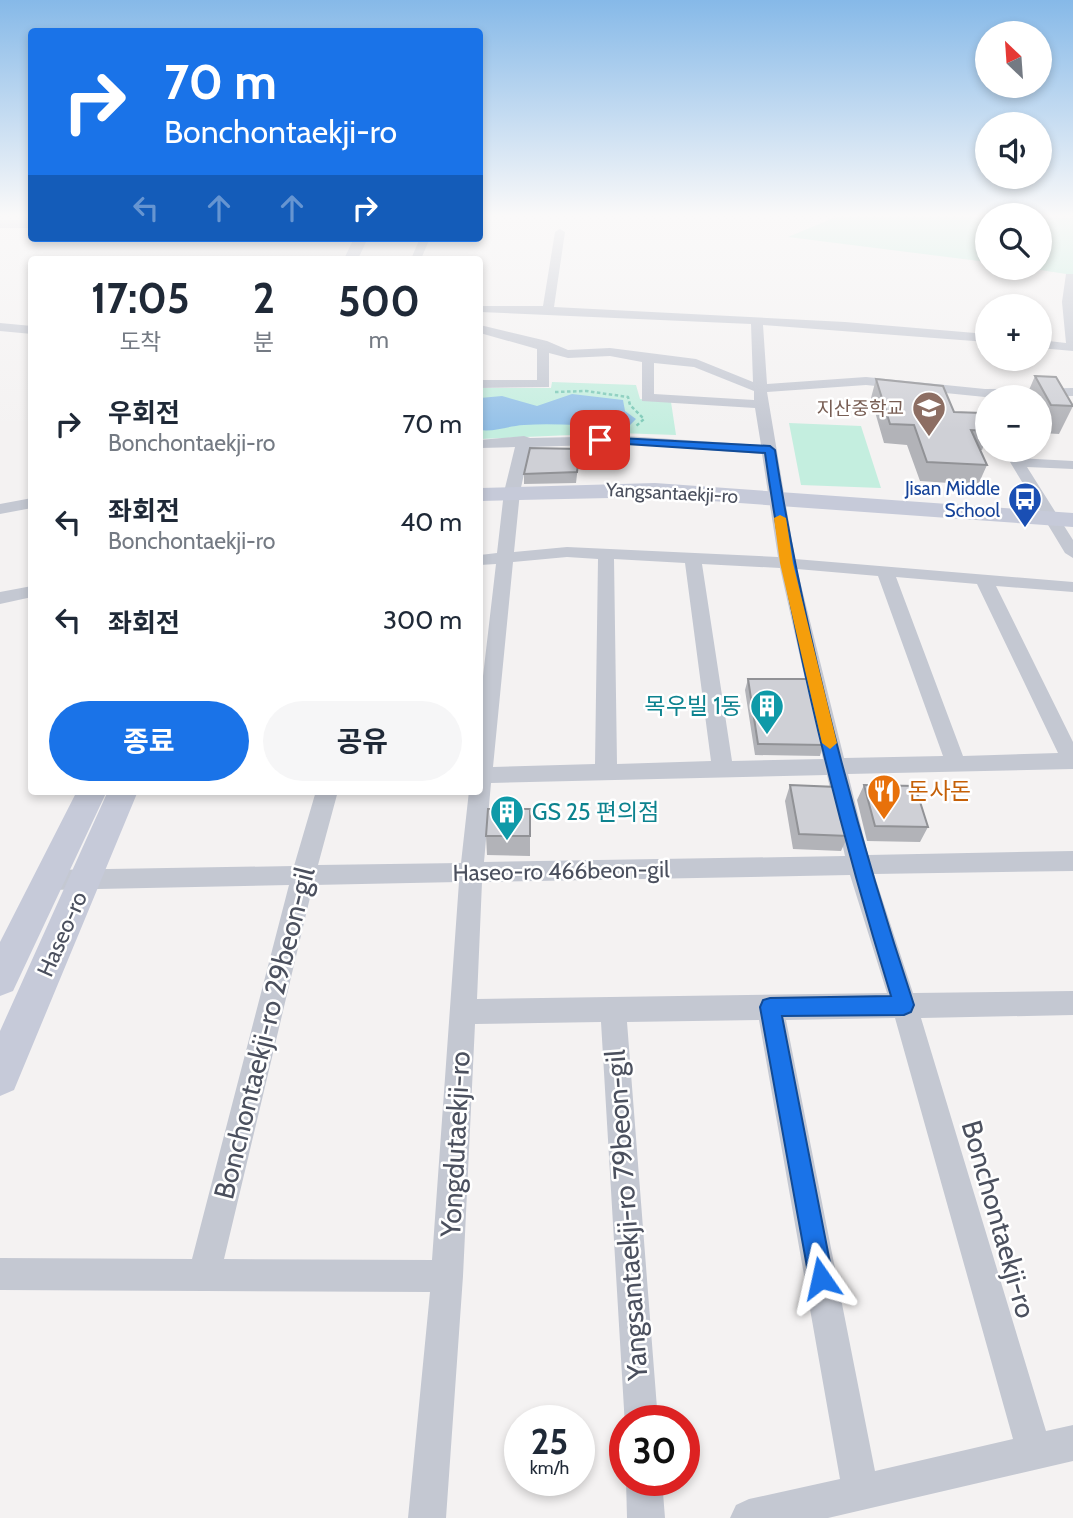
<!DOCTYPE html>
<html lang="ko">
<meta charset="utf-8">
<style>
:root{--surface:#fff;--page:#f6f6f7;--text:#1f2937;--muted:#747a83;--accent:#1a73e8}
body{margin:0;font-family:Cabin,"Noto Sans KR",sans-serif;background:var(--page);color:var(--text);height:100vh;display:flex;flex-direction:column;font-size:26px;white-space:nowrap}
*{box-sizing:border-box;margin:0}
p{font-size:23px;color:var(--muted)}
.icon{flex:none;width:38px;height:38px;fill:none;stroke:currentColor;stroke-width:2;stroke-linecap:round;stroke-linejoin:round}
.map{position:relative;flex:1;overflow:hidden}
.side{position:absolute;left:28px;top:256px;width:455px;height:539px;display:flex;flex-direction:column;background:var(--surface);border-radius:7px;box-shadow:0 4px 10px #0003}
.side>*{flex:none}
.hud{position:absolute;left:28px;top:28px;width:455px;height:214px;border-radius:7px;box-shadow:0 4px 10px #0003;background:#1a73e8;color:#fff;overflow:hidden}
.needle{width:46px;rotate:335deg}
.buttons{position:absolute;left:975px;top:21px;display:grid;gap:14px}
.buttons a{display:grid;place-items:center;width:77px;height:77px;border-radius:50%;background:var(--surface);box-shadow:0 4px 10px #0003;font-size:35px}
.speed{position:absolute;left:504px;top:1405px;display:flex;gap:14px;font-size:35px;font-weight:700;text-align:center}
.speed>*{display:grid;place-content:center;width:91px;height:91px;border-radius:50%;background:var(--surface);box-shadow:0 4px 10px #0003;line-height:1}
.speed small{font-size:18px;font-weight:400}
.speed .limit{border:10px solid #d22;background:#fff;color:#111}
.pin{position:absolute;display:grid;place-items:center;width:60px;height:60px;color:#fff;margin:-30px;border-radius:14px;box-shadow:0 4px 10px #0006}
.me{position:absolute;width:77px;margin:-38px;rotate:349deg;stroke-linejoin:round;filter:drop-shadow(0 0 5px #0008)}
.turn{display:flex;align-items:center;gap:24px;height:147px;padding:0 21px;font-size:32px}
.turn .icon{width:91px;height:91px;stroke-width:2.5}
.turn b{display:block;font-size:49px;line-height:60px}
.lanes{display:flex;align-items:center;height:66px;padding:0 21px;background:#0003;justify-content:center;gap:35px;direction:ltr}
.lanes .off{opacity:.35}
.eta{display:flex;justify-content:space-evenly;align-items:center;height:119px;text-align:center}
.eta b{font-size:42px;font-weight:700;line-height:49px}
.button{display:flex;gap:14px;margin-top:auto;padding:14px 21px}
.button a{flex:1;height:80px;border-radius:42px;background:var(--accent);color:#fff;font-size:28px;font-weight:700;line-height:80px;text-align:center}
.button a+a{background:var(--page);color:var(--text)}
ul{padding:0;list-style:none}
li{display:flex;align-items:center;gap:21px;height:98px;padding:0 21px}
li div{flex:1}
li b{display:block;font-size:26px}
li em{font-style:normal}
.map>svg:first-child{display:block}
.green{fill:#c4eedf}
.water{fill:#94c1e8}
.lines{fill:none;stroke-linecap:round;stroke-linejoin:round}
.path{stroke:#7ecab8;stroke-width:2.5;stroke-dasharray:3.5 2.5;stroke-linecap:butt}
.street{fill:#c4c8d2;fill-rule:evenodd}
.secondary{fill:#c6cad9;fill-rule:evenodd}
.wall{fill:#b2b3b8}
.building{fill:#cfd0d6;stroke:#919296;stroke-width:2}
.route{fill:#1a73e8;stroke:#114b97;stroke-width:2}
.slow{fill:#f59e0b}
.labels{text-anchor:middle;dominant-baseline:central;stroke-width:5;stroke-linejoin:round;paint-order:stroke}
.far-education-label{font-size:19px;fill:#785e54;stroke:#fff;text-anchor:end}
.far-transit-label{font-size:19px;fill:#164399;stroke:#fff;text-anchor:end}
.far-street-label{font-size:19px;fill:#4b505e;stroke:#fff}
.culture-label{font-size:23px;fill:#0d838f;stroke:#fff;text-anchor:end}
.food-label{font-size:23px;fill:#c56008;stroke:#fff;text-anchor:start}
.street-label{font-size:23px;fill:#4b505e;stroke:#fff}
.near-street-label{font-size:28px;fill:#4b505e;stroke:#fff}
</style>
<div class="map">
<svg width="1073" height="1518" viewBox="0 0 1073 1518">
<rect width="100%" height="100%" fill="#f4f2f2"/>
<!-- green -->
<path class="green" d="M836 217H987V262L788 237Z
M1040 217 1073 218V275L1027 268H1040Z
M552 382 636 385 640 399 671 402 676 435 617 433 480 439V388H551Z
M789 423 861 426 881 488 801 485Z"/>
<!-- water -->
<path class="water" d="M572 394 623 400 625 411 636 419 630 425C595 428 559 422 524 425 508 426 495 432 480 430V398L502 396 537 406Z"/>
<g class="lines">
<!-- path -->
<path class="path" d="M555 392 586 391 628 397 630 405 644 419 635 427"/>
<!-- street -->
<path class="street" d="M560 229 565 232 554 307 845 322 987 334V342L763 325 767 384 866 377 985 389 1073 388V396L985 397 866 385 767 392 795 559 1073 582V592L996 586 1073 742V769L848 774 868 855 1073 851V871L874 874 913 993 1073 991V1015L921 1018 1046 1431 1073 1425V1461L828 1518H730L736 1505 749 1499 840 1479 759 1020 627 1022 658 1421H625V1426L601 1022 475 1024 463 1276 446 1518H408L430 1292 0 1290V1258L192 1259 289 885 49 890 41 887 37 880 41 873 49 870 294 866 316 791H338L318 865 461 863 469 791H480V702L496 564 480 565V555L497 553 504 492 515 447 480 448V440L524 436 530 438 625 436 761 445 755 408 642 401V362L610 356 568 358 549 353V387L480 388V380H537V349L480 333V325L547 341 568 350 610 348 696 359 753 382 751 324 480 312V306H543L555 232ZM654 363 694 367 754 391V400L654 394ZM625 444 762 454 778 557 567 547 514 552 520 492 530 447ZM567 557 598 559 595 764 493 767 513 562ZM614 559 685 563 711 761 617 764ZM702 564 780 568 823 759 732 761ZM797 569 878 576 943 756 844 758ZM896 577 977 584 1058 753 963 756ZM827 775 845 856 484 862 491 783ZM850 875 887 993 477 999 482 882ZM459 882 432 1260 224 1259 313 885ZM895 1018 1013 1439 875 1471 786 1020Z
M420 238H430L421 259H411Z
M1066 274H1073V351L1040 348V340L1066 343 1062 302Z
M0 323 32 326V334L0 331Z
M1017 458 1073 461V469L1027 467 1073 540V558L1065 553 1010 462Z
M32 498V508L0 514V504Z
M32 586V597L0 604V592Z
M626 1480H662L665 1518H627Z"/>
<!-- secondary -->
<path class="secondary" d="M0 220H32V228H0Z
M354 238H368L358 259H344Z
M655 483 1073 513V527L655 497 480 501V488Z
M77 791H107L13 991 0 996V942Z
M108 791H138L14 1090 0 1096V1031Z"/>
</g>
<!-- wall -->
<path class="wall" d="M1035 376 1073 406 1059 434 1040 433V397H1026Z
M876 379 987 425V437L982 450H980L987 465 978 485 920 481 907 445 884 443 871 398Z
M580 449 576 483 524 484V474Z
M748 679 823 745 820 756 755 755 745 690Z
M790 785 848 836 841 851 793 849 785 801Z
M864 785 928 827 920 842 867 841 857 800Z
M530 829V856L487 855 486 836Z"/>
<!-- building -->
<path class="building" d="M1035 376 1056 377 1073 406 1051 405Z
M876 379 943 386 954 412 982 413 987 425V431L971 430 987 465 927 462 914 425 890 424Z
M530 448 580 449 577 472 524 474Z
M748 679H808L823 745 758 744Z
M790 785 837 787 848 836 799 834Z
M864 785 915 786 928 827 875 826Z
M488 809H530V836H486Z"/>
<!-- sky -->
<linearGradient id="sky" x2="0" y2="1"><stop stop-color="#86b9e8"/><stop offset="0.5" stop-color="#faf9f9"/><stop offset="1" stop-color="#faf9f9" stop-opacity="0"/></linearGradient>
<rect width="1073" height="430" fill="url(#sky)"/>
<!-- route -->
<path class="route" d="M600 437 770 446 775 450C805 639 854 824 914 1005L911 1012 904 1015 782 1016 833 1278 829 1286 821 1290 812 1286 809 1278 760 1007 763 1000 770 998 891 996C836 818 791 637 765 453L596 442 594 440Z"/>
<!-- slow -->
<path class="slow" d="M780 515 786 518 793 563 837 743 830 749 822 743 780 563 774 518Z"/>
<!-- icons -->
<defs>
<g id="school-pin" transform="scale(1.75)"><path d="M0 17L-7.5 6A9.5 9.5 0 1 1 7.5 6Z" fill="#8d6e63" stroke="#fff"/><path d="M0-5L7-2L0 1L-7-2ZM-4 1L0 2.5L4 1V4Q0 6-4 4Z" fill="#fff"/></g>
<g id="bus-pin" transform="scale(1.75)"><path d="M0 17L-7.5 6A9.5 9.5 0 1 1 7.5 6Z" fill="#1a4fb4" stroke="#fff"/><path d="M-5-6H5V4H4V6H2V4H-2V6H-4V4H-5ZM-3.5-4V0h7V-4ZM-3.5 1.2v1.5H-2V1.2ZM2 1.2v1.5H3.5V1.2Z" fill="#fff"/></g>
<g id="building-pin" transform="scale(1.75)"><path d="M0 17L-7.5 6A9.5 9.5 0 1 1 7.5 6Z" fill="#0f9aa8" stroke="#fff"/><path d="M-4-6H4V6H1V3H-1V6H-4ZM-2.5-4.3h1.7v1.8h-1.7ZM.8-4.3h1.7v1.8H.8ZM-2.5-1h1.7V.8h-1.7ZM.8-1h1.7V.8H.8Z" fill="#fff"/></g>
<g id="restaurant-pin" transform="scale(1.75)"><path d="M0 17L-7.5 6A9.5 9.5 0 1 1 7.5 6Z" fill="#e8710a" stroke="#fff"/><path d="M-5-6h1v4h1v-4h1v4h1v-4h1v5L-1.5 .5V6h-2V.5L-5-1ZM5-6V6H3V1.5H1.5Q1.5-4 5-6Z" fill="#fff"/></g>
</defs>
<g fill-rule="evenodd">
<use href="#school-pin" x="929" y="408"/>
<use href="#bus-pin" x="1025" y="499"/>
<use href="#building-pin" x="767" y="706"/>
<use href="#restaurant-pin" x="884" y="791"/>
<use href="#building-pin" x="507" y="812"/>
</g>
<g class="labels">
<!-- far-education labels -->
<g class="far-education-label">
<text x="904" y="408">지산중학교</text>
</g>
<!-- far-transit labels -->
<g class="far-transit-label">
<text x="1000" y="488">Jisan Middle<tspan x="1000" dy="22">School</tspan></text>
</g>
<!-- far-street labels -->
<g class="far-street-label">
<text transform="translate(672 493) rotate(3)">Yangsantaekji-ro</text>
</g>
<!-- culture labels -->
<g class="culture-label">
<text x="742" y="706">목우빌 1동</text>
<text x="532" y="812" text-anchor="start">GS 25 편의점</text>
</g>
<!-- food labels -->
<g class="food-label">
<text x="908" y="791">돈사돈</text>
</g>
<!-- street labels -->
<g class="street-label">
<text transform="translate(561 871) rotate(-1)">Haseo-ro 466beon-gil</text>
<text transform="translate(62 934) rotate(-66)">Haseo-ro</text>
</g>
<!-- near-street labels -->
<g class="near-street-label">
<text transform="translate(264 1033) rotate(-76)">Bonchontaekji-ro 29beon-gil</text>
<text transform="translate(455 1144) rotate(-87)">Yongdutaekji-ro</text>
<text transform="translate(626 1215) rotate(-94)">Yangsantaekji-ro 79beon-gil</text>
<text transform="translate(999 1219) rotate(74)">Bonchontaekji-ro</text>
</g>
</g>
</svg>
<div class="buttons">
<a><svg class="needle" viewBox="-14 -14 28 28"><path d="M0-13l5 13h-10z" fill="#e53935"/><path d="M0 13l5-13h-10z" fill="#747a83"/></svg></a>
<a><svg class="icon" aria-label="sound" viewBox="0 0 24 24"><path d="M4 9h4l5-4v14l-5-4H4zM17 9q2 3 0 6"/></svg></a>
<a><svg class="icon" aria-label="search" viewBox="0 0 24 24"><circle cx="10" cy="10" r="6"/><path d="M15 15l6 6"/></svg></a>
<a>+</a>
<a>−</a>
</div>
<div class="speed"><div>25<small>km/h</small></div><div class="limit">30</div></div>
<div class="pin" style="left:600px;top:440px;background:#d93025"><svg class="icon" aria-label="arrive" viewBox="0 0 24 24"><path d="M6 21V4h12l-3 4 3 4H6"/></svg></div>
<svg class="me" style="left:821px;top:1278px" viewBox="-20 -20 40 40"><path d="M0-17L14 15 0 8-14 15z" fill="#1a73e8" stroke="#fff" stroke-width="4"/></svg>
<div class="hud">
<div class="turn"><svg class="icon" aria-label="right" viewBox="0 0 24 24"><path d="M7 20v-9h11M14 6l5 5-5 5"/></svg><div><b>70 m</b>Bonchontaekji-ro</div></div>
<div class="lanes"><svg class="icon off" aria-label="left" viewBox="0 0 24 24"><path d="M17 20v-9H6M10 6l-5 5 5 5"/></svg><svg class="icon off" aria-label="ahead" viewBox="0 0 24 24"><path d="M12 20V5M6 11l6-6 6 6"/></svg><svg class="icon off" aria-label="ahead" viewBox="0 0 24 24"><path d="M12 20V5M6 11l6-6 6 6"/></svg><svg class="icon" aria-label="right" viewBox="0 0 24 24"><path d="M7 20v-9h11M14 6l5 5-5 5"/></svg></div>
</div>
<section class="side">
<div class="eta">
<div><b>17:05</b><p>도착</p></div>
<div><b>2</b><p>분</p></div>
<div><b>500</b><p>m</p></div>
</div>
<ul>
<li><svg class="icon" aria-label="right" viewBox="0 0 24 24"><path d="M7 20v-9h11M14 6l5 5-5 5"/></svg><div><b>우회전</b><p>Bonchontaekji-ro</p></div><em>70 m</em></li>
<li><svg class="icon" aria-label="left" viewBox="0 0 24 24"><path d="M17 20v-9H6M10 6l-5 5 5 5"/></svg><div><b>좌회전</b><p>Bonchontaekji-ro</p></div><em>40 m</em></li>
<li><svg class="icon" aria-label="left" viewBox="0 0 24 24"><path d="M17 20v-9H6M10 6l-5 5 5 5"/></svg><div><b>좌회전</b></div><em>300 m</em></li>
</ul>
<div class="button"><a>종료</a><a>공유</a></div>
</section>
</div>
